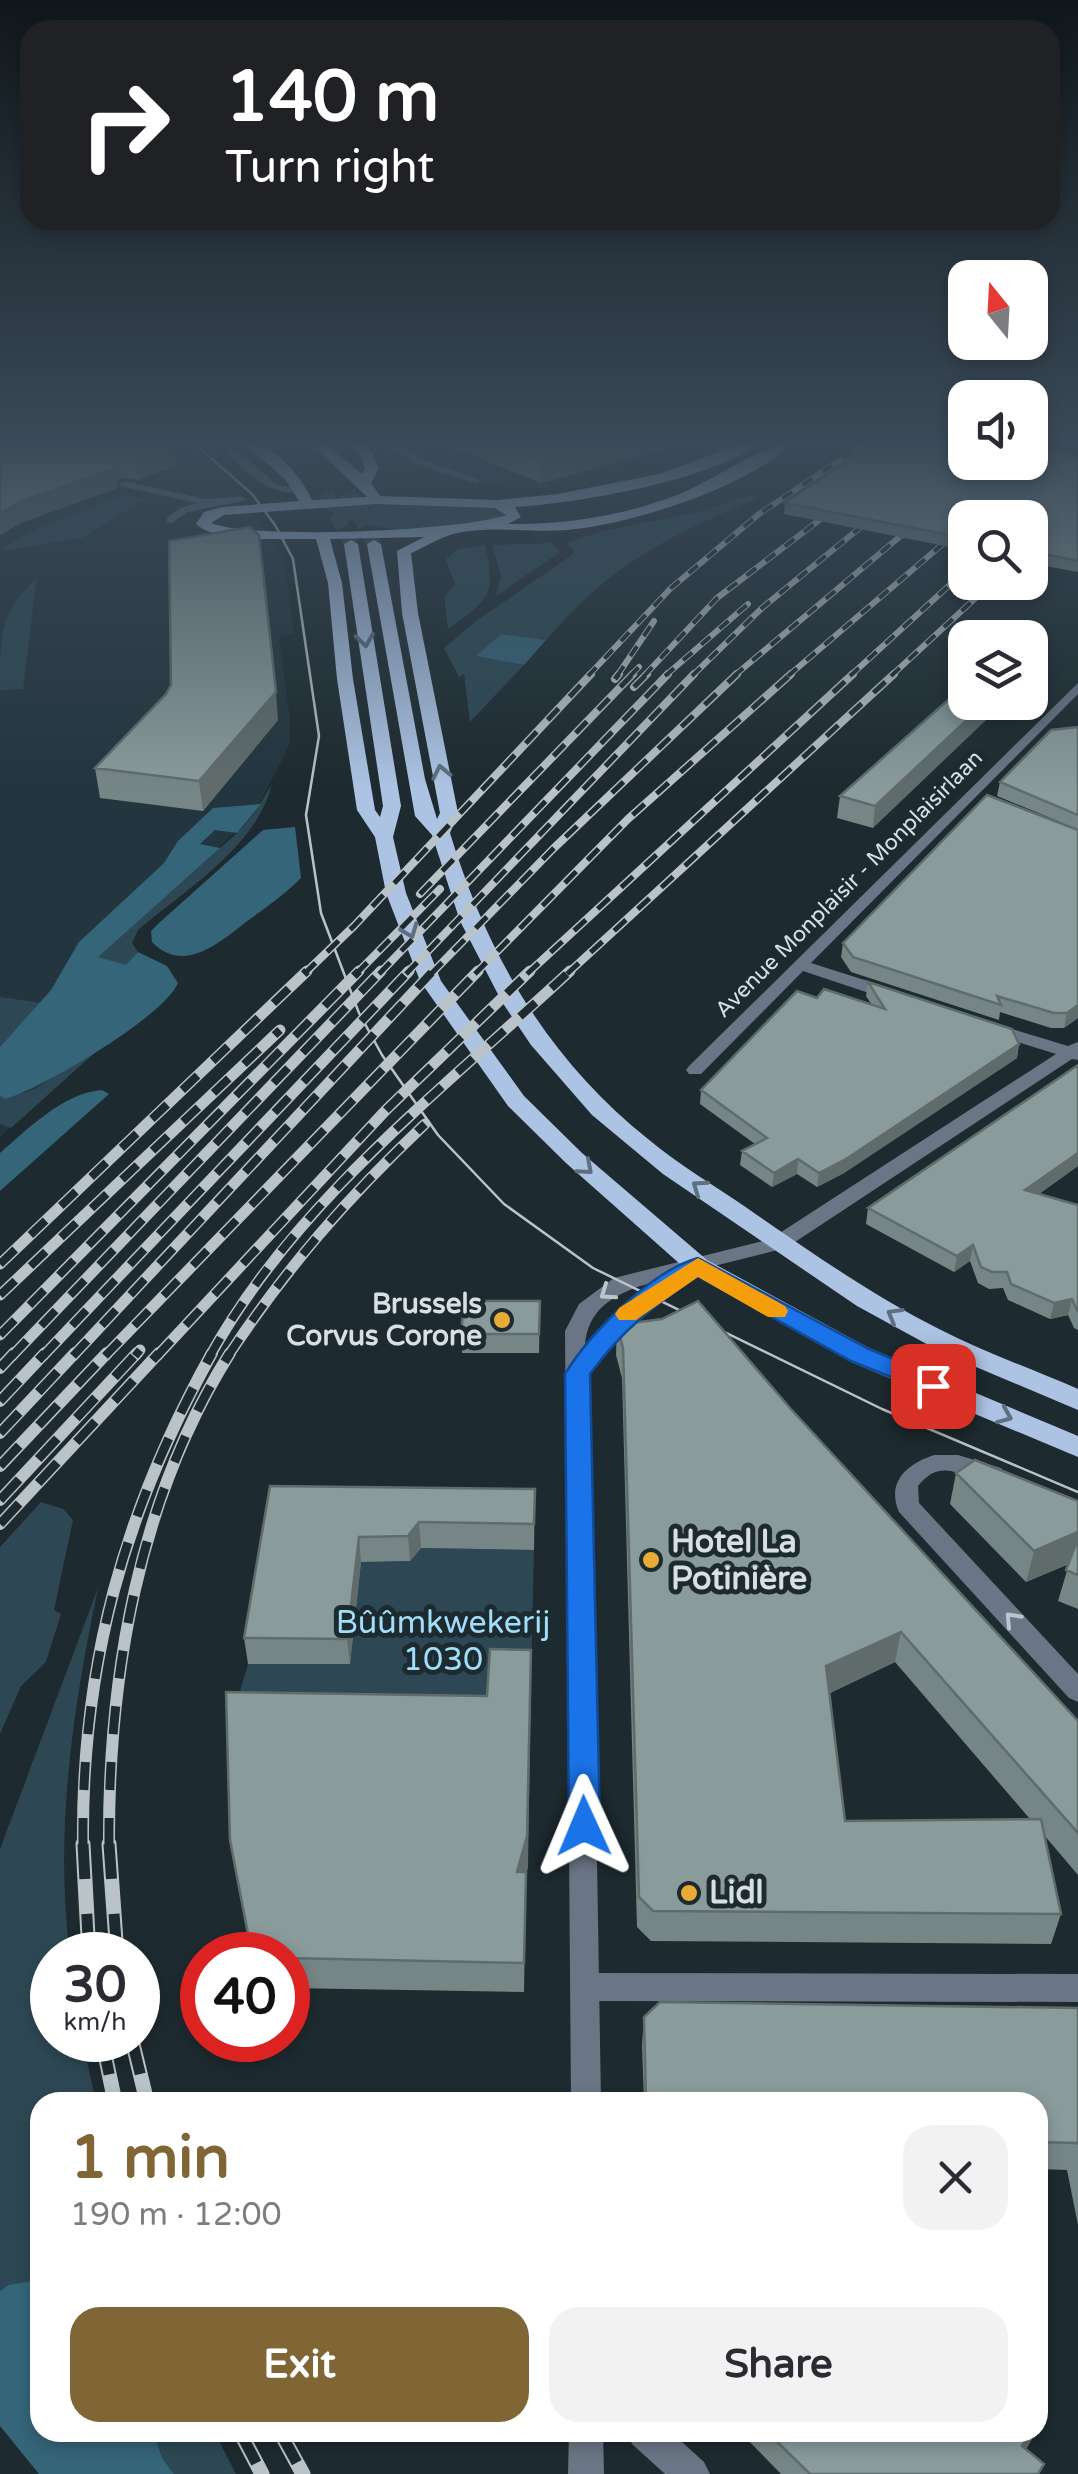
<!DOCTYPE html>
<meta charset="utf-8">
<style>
:root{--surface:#fff;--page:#f2f2f3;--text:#2b2b33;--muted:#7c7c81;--accent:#806535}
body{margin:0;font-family:"Varela Round",sans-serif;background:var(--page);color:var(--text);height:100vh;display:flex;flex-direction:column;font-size:38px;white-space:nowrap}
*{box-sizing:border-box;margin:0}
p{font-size:32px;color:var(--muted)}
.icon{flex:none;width:55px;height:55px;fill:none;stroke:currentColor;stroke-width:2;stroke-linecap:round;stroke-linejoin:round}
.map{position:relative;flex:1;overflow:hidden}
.details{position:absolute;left:30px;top:2092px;width:1018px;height:350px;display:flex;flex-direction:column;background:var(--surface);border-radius:30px;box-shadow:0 5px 15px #0003}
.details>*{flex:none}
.guide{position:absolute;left:20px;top:20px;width:1040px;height:210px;border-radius:30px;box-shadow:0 5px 15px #0003;background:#202124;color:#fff;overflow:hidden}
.needle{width:65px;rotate:342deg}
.buttons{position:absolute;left:948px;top:260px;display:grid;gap:20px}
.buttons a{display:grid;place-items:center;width:100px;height:100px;border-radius:20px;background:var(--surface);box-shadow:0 5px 15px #0003;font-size:50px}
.speed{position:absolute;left:30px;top:1932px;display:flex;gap:20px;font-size:50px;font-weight:700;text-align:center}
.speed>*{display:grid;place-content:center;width:130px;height:130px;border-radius:50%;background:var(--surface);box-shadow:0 5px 15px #0003;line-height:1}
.speed small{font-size:25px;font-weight:400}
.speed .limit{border:15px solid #d22;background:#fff;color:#111}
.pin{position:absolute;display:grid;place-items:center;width:85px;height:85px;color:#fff;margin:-42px;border-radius:20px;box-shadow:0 5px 15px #0006}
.me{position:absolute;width:110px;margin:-55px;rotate:359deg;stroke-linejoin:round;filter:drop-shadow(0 0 8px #0008)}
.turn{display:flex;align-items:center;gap:35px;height:210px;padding:0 40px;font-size:45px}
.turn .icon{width:130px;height:130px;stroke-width:2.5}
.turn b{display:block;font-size:70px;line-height:85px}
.round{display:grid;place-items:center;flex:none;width:105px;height:105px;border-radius:30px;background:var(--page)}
.summary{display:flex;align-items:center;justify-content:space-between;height:170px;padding:0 40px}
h1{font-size:60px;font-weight:700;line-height:75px;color:var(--accent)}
.action{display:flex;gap:20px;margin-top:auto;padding:20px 40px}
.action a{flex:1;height:115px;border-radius:30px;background:var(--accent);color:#fff;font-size:40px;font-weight:700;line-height:115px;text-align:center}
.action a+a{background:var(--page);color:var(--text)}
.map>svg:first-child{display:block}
.built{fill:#23353e}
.green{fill:#2d4854}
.forest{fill:#356579}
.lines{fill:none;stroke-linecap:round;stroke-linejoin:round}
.primary-tunnel{stroke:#39454a;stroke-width:15;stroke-dasharray:15 8;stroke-linecap:butt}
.pedestrian{fill:#6a7585;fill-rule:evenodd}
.minor{fill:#6a7585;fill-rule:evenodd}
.tertiary{fill:#6a7585;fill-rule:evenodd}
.primary{fill:#acc3e3;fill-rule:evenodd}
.tram{stroke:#bac3c7;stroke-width:2.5}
.rail-far4-casing{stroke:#bac3c7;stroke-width:6}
.rail-far3-casing{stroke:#bac3c7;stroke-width:8}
.rail-far2-casing{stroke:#bac3c7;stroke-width:11}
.rail-far1-casing{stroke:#bac3c7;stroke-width:12}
.rail-casing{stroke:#bac3c7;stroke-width:15}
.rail-far4{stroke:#1d2a2f;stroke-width:4;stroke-dasharray:12;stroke-linecap:butt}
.rail-far3{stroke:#1d2a2f;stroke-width:5;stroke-dasharray:16;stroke-linecap:butt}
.rail-far2{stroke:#1d2a2f;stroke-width:8;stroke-dasharray:21;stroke-linecap:butt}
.rail-far1{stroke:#1d2a2f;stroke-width:9;stroke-dasharray:28;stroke-linecap:butt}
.rail{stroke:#1d2a2f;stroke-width:11;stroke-dasharray:35;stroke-linecap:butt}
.wall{fill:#768585;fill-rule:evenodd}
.shaded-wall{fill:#606c6c}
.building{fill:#899b9b;stroke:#606c6c;stroke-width:2.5}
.oneway{stroke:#5d6f80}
.oneway2{stroke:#bcc5cc}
.route{fill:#1a73e8;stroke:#114b97;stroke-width:2.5}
.slow{fill:#f59e0b}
.poi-dot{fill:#e8ab37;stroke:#1d2a2f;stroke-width:4}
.labels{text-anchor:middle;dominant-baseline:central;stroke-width:10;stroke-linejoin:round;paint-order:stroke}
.far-street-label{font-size:22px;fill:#d8e0e4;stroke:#1d2a2f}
.poi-label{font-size:28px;font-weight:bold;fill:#d8e0e4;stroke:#1d2a2f;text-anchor:end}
.near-poi-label{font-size:32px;font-weight:bold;fill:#d8e0e4;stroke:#1d2a2f;text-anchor:start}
.near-park-label{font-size:32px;fill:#a0def9;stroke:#1d2a2f}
</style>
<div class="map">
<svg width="1078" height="2474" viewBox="0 0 1078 2474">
<rect width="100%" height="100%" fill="#1d2a2f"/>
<!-- built -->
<path class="built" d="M0 443H185L222 470 276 544 284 559 294 634 279 636 290 719 289 746 254 815 98 957 117 1033 0 1137Z
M368 443H705L540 488 428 478 387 466Z"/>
<!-- green -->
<path class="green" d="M749 495 760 497C669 536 612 563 546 640L501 634 477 656 524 665 470 722 464 674 459 677 444 648 476 621 572 555 574 551 566 543 600 532 701 511Z
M124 496 144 499 82 538 3 551 2 548 42 526Z
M389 504 496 508 506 514 494 521C436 527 373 541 321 506Z
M552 543 560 552 496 596 501 576 492 545Z
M485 545C497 595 488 601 448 629L444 597 455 584 446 559 458 549Z
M35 580H40L36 582 23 689 0 690C0 637 0 613 35 580Z
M272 784C257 847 185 890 138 930L132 943 138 952 127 966 97 957 237 833 254 814Z
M0 997 41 1003 0 1047Z
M100 1048 11 1128 0 1124V1096L5 1099 35 1089Z
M41 1502 63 1509 73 1520 54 1610 61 1614 46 1662 21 1686 0 1734V1547Z
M421 1548 534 1550 530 1727 231 1722 248 1664H350L361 1562 409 1561Z
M98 1588C73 1709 54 1831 70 1955H52V2040H82L96 2102H40V2279L8 2285 0 2291V1849Z
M154 2433H215L236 2474H174L162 2458Z"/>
<!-- forest -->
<path class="forest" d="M501 634 546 640 524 665 476 656Z
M261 804 237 833 215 830 200 844 220 848 98 957 126 965 138 952 167 966 178 983C165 1016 40 1090 5 1099L0 1096V1047L51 990 79 942 164 863 178 841 213 808Z
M295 827 301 878C285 894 268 906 250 919 222 940 185 976 152 942L151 931 159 923 263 830Z
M102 1090 109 1094 0 1191V1153C28 1129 63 1093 102 1090Z
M40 2279V2432L154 2433 162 2458 174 2474H39L0 2426V2291L8 2285Z"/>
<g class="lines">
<!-- primary-tunnel -->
<path class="primary-tunnel" d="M348 492 374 544
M326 493 351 544"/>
<!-- pedestrian -->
<path class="pedestrian" d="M124 481 205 499 242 497 247 500 188 512 171 523 167 522V518L180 508 197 503 120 486 119 484Z"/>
<!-- minor -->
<path class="minor" d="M218 443H229L277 485 306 489C272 504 240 466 218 443Z
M381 443H393L426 461 481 480 476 483 418 465Z
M1078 683V694L811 963 899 991V999H887L803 971 701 1074H689L686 1070 689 1066Z
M992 1023 1068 1046 1078 1042V1060L1072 1059 786 1248H772L769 1243 772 1238 1056 1054 986 1032 983 1028 986 1024Z
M934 1455H958L1001 1468 1004 1474 1001 1480C971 1489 946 1450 918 1486L919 1503 1078 1674V1702L1069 1698 899 1512C886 1482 907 1464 934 1455Z
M586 1973 1078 1974V2002L586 2001 576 1997 571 1987 576 1977Z
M627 2432H671L704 2462 710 2474H665L632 2444Z"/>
<!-- tertiary -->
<path class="tertiary" d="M779 1237 786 1238 789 1243 786 1248 702 1269 699 1275 637 1320 589 1374 601 2102H571L565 1331 579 1304 614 1278ZM665 1279 622 1311 585 1349C586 1302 626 1289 665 1279Z
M569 2432H603L604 2474H568Z"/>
<!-- primary -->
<path class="primary" d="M243 443C273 443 300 474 312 500L367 497 311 443H324L362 474 365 468 360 454 349 443H363L372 452 379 468 371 483 380 496 497 500 558 494 659 474 743 443H759C710 481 578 503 515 507L521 517 508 524C568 525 627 515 682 493 711 481 767 443 793 443 746 488 632 524 567 530 529 533 489 525 453 534 439 538 425 547 411 553L418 613 458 813 450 833C487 955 548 1059 648 1139 679 1165 714 1185 747 1208 809 1251 872 1295 939 1329 984 1352 1032 1369 1078 1389V1410L943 1353 857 1306 663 1174 592 1115 531 1045 502 1002 460 921 432 835 415 816 367 544 374 540 381 544 425 779 437 819 440 813 402 613 397 551 424 537 330 539 342 583 353 679 375 810 380 817 383 806 344 544 351 540 358 544 401 806 393 837 406 893 441 981 524 1096 582 1153 707 1260 869 1348 1078 1436V1457L851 1362 689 1272 566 1163 508 1106 420 981 386 893 375 837 357 810 337 679 328 583 316 539C285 538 218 544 196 524L204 512 223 507 299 501 285 479ZM376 504 495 508 506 515C463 531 251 540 211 523L224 515Z"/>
<!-- tram -->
<path class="tram" d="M194 443 252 494 275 525 293 559 319 736 306 815 321 913 359 1013 382 1055 438 1135 504 1204 593 1268 882 1409 1078 1492"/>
<!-- rail-far4 casing -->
<g class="rail-far4-casing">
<path id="rail-far4" d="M1031 468 1062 443
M588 676 671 588 759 514 866 443
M617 676 654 621
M630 676 639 667
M644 676 717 598 839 505
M665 676 748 604
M692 676 762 608 878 513
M734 676 922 518
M788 676 965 525
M850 676 965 571
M891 676 993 582"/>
</g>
<!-- rail-far3 casing -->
<g class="rail-far3-casing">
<path id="rail-far3" d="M615 679 619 674
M634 687 647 674
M420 894 633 674
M304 974 354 926 591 674
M356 974 440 889
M379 974 668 674
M406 974 694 674
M431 974 554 848 737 674
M475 974 628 819 791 674
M527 974 853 674
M567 974 894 674"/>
</g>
<!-- rail-far2 casing -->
<g class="rail-far2-casing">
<path id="rail-far2" d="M0 1264 307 971
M0 1295 280 1030
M0 1335 359 971
M12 1356 381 971
M43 1356 409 971
M73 1356 433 971
M105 1356 478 971
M135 1356 140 1350
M157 1356 386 1110 530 971
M210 1356C295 1202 443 1089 570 971
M228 1356C287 1267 348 1197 425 1124"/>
</g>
<!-- rail-far1 casing -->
<g class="rail-far1-casing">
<path id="rail-far1" d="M0 1368 14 1353
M0 1401 45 1353
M0 1433 75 1353
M0 1466 107 1353
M0 1500 137 1353
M0 1524 159 1353
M83 1846C81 1665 124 1511 212 1353
M109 1846C108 1677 138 1499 230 1353"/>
</g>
<!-- rail casing -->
<g class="rail-casing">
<path id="rail" d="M83 1844 89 1955
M109 1844 117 1955
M102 2040 115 2102
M132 2040 147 2102
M240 2432 262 2474
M280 2432 303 2474"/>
</g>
<!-- rail-far4 -->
<use href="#rail-far4" class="rail-far4"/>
<!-- rail-far3 -->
<use href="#rail-far3" class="rail-far3"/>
<!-- rail-far2 -->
<use href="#rail-far2" class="rail-far2"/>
<!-- rail-far1 -->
<use href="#rail-far1" class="rail-far1"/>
<!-- rail -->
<use href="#rail" class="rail"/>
</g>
<!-- wall -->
<path class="wall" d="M0 443 174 448 176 466 137 480 122 478 116 483 117 488 23 522Z
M442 443H686L541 483Z
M1078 457V572L1030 563V518H965V550L784 514 785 503Z
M965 680 873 828 837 818 840 796 950 698 951 692Z
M278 720 203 811 100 798 95 768Z
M1078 727V1018L1064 1028H1051L1000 1012 999 1020 851 972 841 957 843 943 1077 829 997 796 1000 782Z
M868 982 1019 1044 1017 1058 844 1173 817 1187 797 1174 772 1187 740 1165 742 1151 755 1144 700 1104 701 1090 817 998 872 1005 866 996Z
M1078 1065V1166L1039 1194 1078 1205V1330L1074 1328 1068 1315 1050 1319 1008 1300 1003 1288 989 1289 978 1283 970 1261 954 1272 866 1224 868 1208Z
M540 1301 539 1353H462L461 1334Z
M617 1325 790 1408 1078 1721V1875L1044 1835 1061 1914 1051 1944 651 1941 637 1927 622 1378 616 1355ZM895 1662 1030 1819 845 1821 830 1693Z
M956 1473 1078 1501V1609L1058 1601 1069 1564 1026 1582 950 1504Z
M270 1486 535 1489 534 1550 421 1548 410 1561 361 1562 350 1664H248L244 1638Z
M528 1867 526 1873 524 1992 288 1988V1955Z
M1078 2008V2225L1067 2170 1038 2169V2102H644L642 2045 644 2017Z
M740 2432H1036L1026 2449 1044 2464 1039 2474H781Z"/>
<!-- shaded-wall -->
<path class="shaded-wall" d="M409 443H437L409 448Z
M603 443H686L541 483V460Z
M174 448 176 466 137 480 135 461Z
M120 459 122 478 116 483 117 488 23 522 0 535V513L20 502 113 464Z
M276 692 278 720 203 811 199 781Z
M986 702H1005L873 828 875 806Z
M1078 1005V1018L1064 1028 1067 1013Z
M1019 1044 1017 1058 844 1173 817 1187 819 1173Z
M1078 1153V1166L1022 1206 1025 1190Z
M798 1159 797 1174 772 1187 774 1173Z
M973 1245 970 1261 954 1272 957 1256Z
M1072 1299 1068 1315 1050 1319 1054 1303Z
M419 1522 421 1548 410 1561 408 1536Z
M1078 1532V1542L1072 1562 1026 1582 1034 1551Z
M359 1537 361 1562 350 1664 347 1639Z
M901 1632 895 1662 822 1697 826 1666Z
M531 1680 528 1867 518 1902 517 1872Z
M1031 2432H1036L1012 2469 1022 2446Z"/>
<!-- building -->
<path class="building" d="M0 443H172L174 448 135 461 120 459 113 464 114 469 20 502 0 513Z
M499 443H603L541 460Z
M872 443H965V462H1030V448L1078 457V561L1030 551V518H965V538L785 503Z
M250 527 259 535 276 692 199 781 95 768 166 694 171 685 169 541Z
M965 680V702H986L875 806 840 796 956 693 951 692Z
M1078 727V815L1000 782 1051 730Z
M987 795 1078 830V1005L1067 1013H1054L997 996 1001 1005 853 957 843 943Z
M868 982 1012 1029 1019 1044 846 1159 819 1173 798 1159 774 1173 742 1151 767 1138 701 1090 797 991 817 998 824 989 885 1009Z
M1078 1065V1153L1025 1190 1078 1205V1312L1072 1299 1054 1303 1011 1284 1007 1272H992L981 1267 973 1245 957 1256 868 1208Z
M464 1301H540L539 1334H461Z
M698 1301 790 1408 1078 1721V1833L901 1632 826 1666 845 1821 1041 1819 1061 1914 653 1911 639 1897 623 1348 617 1325 662 1319Z
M975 1460 1078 1501V1532L1034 1551 956 1473Z
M270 1486 535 1489 534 1524 419 1522 408 1536 359 1537 347 1639 244 1638Z
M1078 1539V1575L1066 1570Z
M490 1649 531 1650 527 1836 517 1872H526L524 1963 288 1958V1955H252L230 1840 226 1692 487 1696Z
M660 2002 1078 2008V2145V2143L1038 2142V2102H646L644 2017Z
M1038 2407 1045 2412 1038 2423Z
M767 2432H1031L1022 2446 1044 2464 1038 2474H810Z"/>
<!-- one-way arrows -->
<defs><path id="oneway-chevron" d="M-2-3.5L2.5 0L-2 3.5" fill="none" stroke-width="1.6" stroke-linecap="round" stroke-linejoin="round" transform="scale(2.5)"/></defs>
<g class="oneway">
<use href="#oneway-chevron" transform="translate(365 640) rotate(82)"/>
<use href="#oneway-chevron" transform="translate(441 772) rotate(-102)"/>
<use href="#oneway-chevron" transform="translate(410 931) rotate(69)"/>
<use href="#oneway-chevron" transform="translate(586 1168) rotate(41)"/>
<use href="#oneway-chevron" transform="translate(699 1187) rotate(-145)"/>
<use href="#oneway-chevron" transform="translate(894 1315) rotate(-150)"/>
<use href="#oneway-chevron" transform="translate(1005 1416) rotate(23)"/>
</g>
<g class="oneway2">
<use href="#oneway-chevron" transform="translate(607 1293) rotate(145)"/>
<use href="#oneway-chevron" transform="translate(1012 1619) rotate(-133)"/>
</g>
<!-- sky -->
<linearGradient id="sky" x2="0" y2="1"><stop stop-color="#10171a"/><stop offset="0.56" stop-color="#3a4a58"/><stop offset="1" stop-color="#3a4a58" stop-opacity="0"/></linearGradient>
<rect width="1078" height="789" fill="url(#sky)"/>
<!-- route -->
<path class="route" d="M698 1258 869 1349 942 1379 945 1386 933 1394 851 1361 698 1276C653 1306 622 1330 590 1374L600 1826 595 1836 584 1840 573 1836 569 1826 565 1374C590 1333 651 1271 698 1258Z"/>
<!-- slow -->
<path class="slow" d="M698 1258 785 1306 788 1311 785 1317H768L698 1277 636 1320H619L615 1314 619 1308Z"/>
<!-- markers -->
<g class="poi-dot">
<circle cx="502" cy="1320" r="10"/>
<circle cx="651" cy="1560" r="10"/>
<circle cx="689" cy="1893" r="10"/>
</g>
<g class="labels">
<!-- far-street labels -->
<g class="far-street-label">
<text transform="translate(849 884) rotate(-45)">Avenue Monplaisir - Monplaisirlaan</text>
</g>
<!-- poi labels -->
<g class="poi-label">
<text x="482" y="1304">Brussels<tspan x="482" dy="32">Corvus Corone</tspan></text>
</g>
<!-- near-poi labels -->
<g class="near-poi-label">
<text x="671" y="1542">Hotel La<tspan x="671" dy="37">Potinière</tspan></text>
<text x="709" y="1893">Lidl</text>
</g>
<!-- near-park labels -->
<g class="near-park-label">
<text x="443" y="1623">Bûûmkwekerij<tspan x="443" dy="37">1030</tspan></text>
</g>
</g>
</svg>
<div class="buttons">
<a><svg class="needle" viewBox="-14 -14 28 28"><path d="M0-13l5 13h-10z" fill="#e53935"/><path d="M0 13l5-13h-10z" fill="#7c7c81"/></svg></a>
<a><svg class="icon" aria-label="sound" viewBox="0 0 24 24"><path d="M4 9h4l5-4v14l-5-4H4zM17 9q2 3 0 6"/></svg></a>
<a><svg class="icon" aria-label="search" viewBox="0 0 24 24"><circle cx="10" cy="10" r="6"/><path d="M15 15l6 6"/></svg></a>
<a><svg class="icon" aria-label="layers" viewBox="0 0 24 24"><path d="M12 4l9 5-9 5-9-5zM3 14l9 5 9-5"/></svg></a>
</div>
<div class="speed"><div>30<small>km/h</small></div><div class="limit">40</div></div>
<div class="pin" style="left:933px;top:1386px;background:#d93025"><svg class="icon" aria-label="arrive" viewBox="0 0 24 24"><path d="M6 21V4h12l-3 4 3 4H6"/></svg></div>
<svg class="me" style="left:584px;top:1826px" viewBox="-20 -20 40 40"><path d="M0-17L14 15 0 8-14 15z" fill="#1a73e8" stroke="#fff" stroke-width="4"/></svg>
<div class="guide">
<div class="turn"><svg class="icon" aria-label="right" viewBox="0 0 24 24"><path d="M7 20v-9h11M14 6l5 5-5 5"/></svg><div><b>140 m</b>Turn right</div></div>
</div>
<section class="details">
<div class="summary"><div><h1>1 min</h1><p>190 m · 12:00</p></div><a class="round"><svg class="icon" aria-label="close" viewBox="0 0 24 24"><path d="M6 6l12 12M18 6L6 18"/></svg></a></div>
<div class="action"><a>Exit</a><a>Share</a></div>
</section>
</div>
